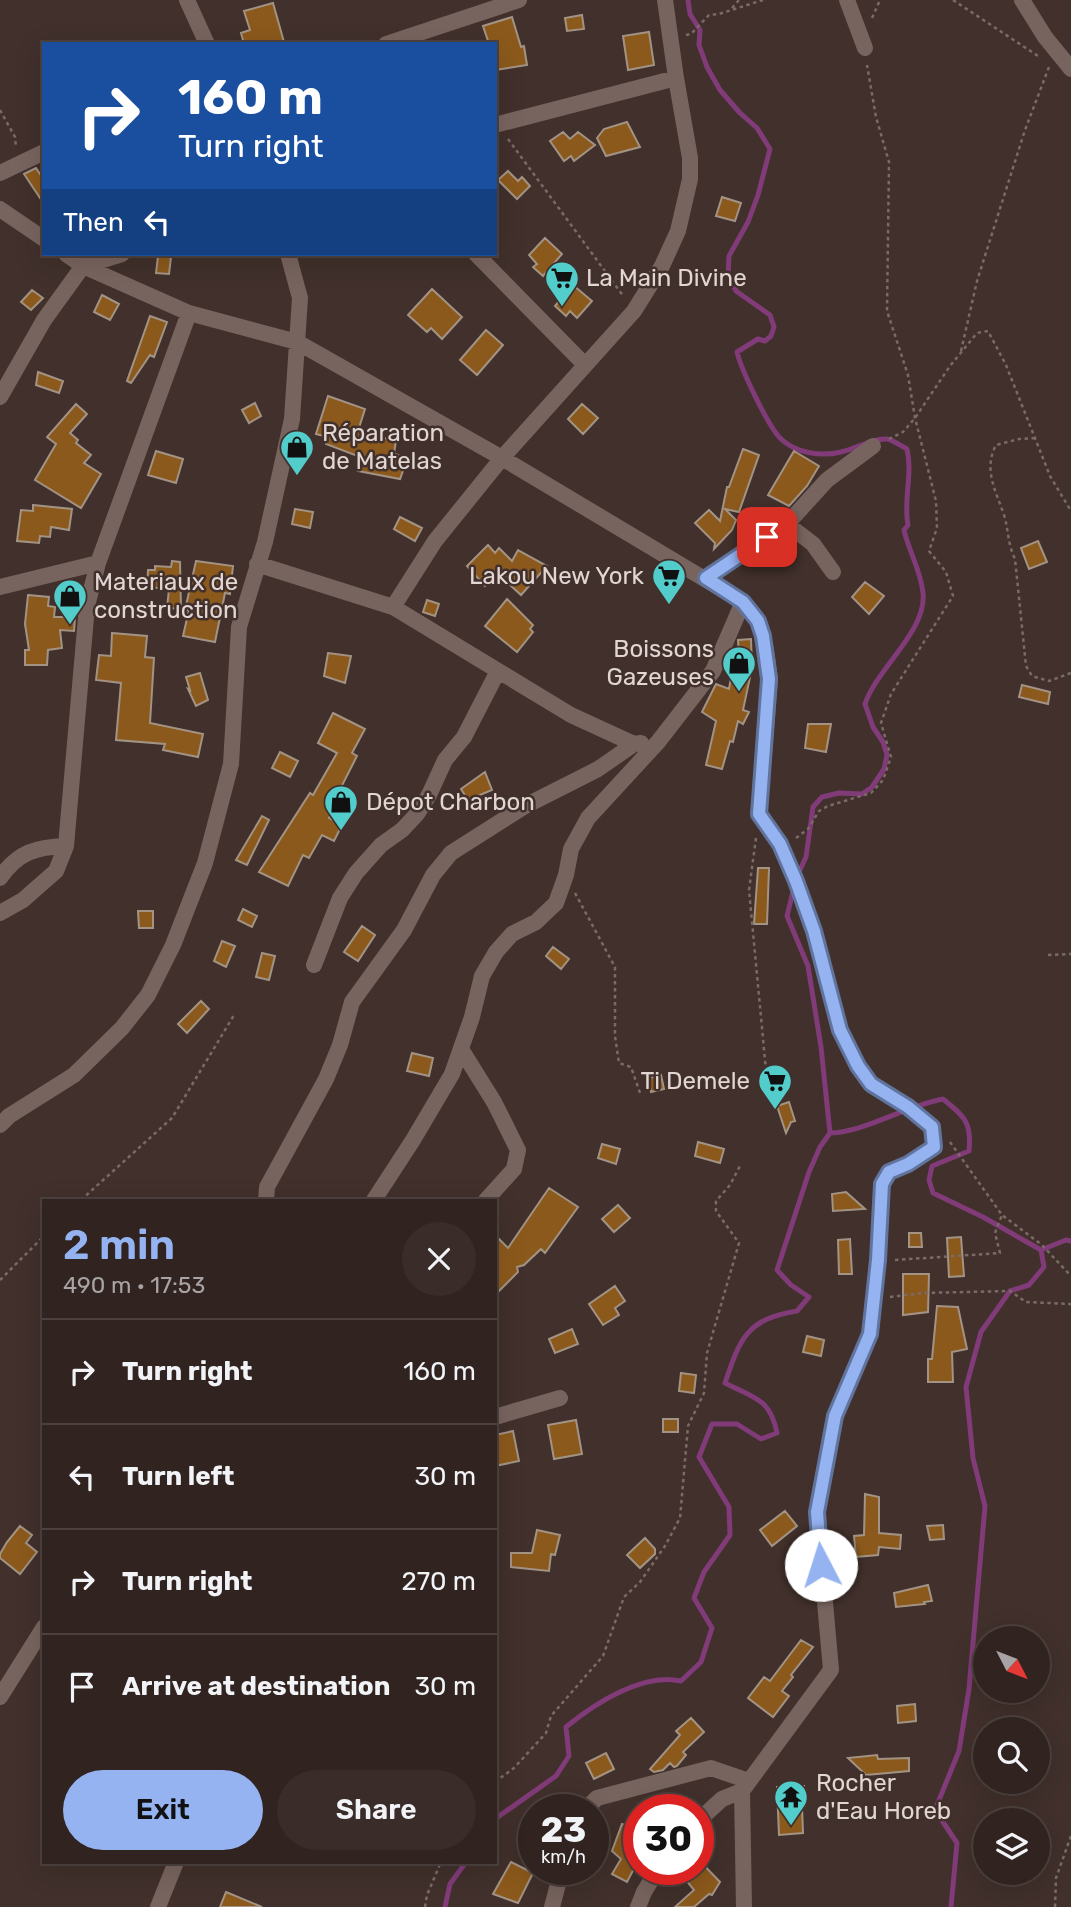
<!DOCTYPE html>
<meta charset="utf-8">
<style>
:root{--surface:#312420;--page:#392c29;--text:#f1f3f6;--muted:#a8a4a5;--line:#4c413e;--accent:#95b2f1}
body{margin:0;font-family:Rubik,sans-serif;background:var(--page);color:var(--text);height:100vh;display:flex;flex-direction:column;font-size:26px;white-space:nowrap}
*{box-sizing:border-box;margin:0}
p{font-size:23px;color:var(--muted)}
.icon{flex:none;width:38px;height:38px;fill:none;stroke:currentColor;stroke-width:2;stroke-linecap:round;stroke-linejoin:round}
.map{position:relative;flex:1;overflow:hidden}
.details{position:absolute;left:42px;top:1199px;width:455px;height:665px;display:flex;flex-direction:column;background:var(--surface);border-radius:0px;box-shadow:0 7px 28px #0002,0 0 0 2px var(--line)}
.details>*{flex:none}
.guide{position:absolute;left:42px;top:42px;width:455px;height:214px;border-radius:0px;box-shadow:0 7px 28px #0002,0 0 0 2px var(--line);background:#1a4fa0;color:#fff;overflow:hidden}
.needle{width:46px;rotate:132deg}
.buttons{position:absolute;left:973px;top:1626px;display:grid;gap:14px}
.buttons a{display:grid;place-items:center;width:77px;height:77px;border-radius:50%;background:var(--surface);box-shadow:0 7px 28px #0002,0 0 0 2px var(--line);font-size:35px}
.speed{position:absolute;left:518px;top:1794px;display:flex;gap:14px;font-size:35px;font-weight:700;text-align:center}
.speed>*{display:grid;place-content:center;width:91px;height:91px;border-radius:50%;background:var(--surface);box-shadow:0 7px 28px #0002,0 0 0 2px var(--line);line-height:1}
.speed small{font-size:18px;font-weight:400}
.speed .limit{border:10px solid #d22;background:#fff;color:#111}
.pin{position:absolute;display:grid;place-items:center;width:60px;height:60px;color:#fff;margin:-30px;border-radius:14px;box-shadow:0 4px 10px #0006}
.me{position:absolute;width:77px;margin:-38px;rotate:355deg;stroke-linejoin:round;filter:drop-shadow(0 0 5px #0008)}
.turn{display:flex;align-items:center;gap:24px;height:147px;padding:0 21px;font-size:32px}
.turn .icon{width:91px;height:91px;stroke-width:2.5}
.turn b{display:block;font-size:49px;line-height:60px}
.then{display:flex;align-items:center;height:66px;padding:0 21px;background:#0003;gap:14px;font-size:26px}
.round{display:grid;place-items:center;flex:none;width:74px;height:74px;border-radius:37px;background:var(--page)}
.overview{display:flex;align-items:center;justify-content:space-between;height:119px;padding:0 21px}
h1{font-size:42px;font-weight:600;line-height:52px;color:var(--accent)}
.cta{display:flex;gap:14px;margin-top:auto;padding:14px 21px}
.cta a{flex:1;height:80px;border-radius:42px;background:var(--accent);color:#111;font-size:28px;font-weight:600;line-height:80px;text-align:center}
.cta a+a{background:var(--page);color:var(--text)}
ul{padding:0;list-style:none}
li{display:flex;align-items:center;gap:21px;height:105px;padding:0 21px;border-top:2px solid var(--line)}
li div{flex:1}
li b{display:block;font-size:26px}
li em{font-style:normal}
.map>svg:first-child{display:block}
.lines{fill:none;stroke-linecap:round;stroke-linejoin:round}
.stream{stroke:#803b78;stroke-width:5}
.building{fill:#8b591b;stroke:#a29385;stroke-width:2}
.path{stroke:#7a6b67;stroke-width:2.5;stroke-dasharray:3.5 3.5;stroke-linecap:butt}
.minor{stroke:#78645f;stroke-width:16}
.route-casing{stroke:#61749d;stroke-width:18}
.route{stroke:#95b2f1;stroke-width:12}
.labels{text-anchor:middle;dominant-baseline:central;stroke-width:5;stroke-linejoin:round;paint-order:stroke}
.poi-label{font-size:24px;fill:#e2d6d3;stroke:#41302b;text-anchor:start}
</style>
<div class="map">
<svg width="1071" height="1907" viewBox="0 0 1071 1907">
<rect width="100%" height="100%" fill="#41302b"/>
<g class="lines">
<!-- stream -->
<path class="stream" d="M688 0 690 14 700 30 699 45 707 67 720 90 740 113 757 128 770 149 758 195 748 222 729 256 728 276 736 291 770 315 774 327 771 336 765 341 758 339 737 352C741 369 768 426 780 438 795 453 821 457 841 452 856 449 872 438 887 439 893 440 901 446 907 449 913 475 903 500 908 525L904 530C909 552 921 571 923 593 927 631 877 668 865 704L873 727 883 742 887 755 884 769 872 787 862 794 839 793 822 797 813 807 806 857 798 874
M794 887 787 916 808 966 821 1047 830 1133C865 1132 905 1106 943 1099 964 1116 972 1122 969 1151L932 1166 929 1180 933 1193 983 1217 1041 1250 1044 1267 1029 1285 1010 1291 981 1332 966 1387 973 1458 985 1506 969 1689 959 1751 935 1810 957 1843 951 1907
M1041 1250 1066 1240 1071 1241
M495 1819 556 1776 569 1756 566 1727C594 1704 643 1672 681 1681L701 1662 712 1628 694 1598 704 1572 730 1535 729 1507 699 1457 712 1424H737L761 1439 777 1433C770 1398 754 1398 725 1383 740 1338 747 1319 797 1311L809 1297 791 1285 777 1270 809 1172 820 1147 830 1133
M445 1907 450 1884 466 1862"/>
</g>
<!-- building -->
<path class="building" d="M273 3 284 42 244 44 241 33 250 30 244 11Z
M582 15 584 29 567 31 565 18Z
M512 17 521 47 524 46 527 65 495 70V44H489L483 26Z
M649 32 654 65 628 70 623 36Z
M627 122 640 147 606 156 597 138 604 129Z
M563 132 570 139 578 132 595 145 574 161 571 156 564 161 550 141Z
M36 168 44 180V204L24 174Z
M508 171 518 181 522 177 530 186 517 199 498 180Z
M722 197 741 203 735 221 716 216Z
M545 238 562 254 543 276 533 267 537 264 529 255Z
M158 256 171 257 169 274 156 273Z
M573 285 592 301 577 318 570 311 566 316 555 306Z
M432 289 462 317 442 339 431 328 427 332 408 315Z
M32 290 43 298 31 310 21 302Z
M102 295 119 304 110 320 94 312Z
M150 316 167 322 154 357 150 355 131 383 127 381Z
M486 330 503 345 477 375 460 360Z
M38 372 63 381 59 393 36 385Z
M328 396 365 409 358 431 396 441 394 453 407 460 400 479 358 471 363 458 326 444 328 437 316 434Z
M255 403 261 416 249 423 242 410Z
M76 404 87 414 70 433 78 440 76 443 91 455 84 463 101 474 81 508 35 480 56 444 47 437Z
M582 404 598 418 583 434 568 419Z
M743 449 759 455 739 512 725 509 736 520 732 530 714 549 715 543 695 523 709 510 720 521 727 487H729Z
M156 451 183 459 176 483 148 475Z
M794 451 819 466 807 486 789 506 768 495Z
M33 505 72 509 69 530 51 527 50 537 40 536 39 543 17 541 21 510 33 511Z
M295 509 313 512 310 528 292 524Z
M400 517 422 528 415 541 394 529Z
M1038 541 1047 562 1029 569 1021 548Z
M488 545 495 553 499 548 512 561 518 550 547 566 521 595 497 573 485 586 467 566Z
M172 561 180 562 181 609 167 608 169 589 147 587 148 570H155V566L171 567Z
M196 561 233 566 230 594 225 593 215 642 183 636 189 610H185Z
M865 582 884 596 869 614 852 597Z
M28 595 49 597 48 606 55 607 54 617H75L74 631 60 630 62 648 48 650 47 665H25V650H29L25 624Z
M507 599 533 625 530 629 533 632 517 652 485 626Z
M427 600 439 604 435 616 423 612Z
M112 633 147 636 145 657 154 658 150 723 203 734 198 757 163 750 165 744 116 740 121 683 96 680 99 655 111 656Z
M751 639 752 668 743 710 749 712 743 724 738 721 733 742 730 741 722 769 706 765 716 721 702 712 716 684 729 689 732 672 740 674 738 640Z
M328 653 351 656 345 683 324 676Z
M200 673 208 700 196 706 188 689 190 690 186 677Z
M1022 685 1050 692 1048 704 1019 697Z
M333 713 365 729 352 753 357 756 331 807 335 809 329 818 342 825 334 841 322 835 309 858 303 855 288 886 259 872 310 793 313 795 337 753 318 743Z
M808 724H831L826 752 805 748Z
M280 752 298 761 290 777 272 768Z
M485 772 492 790 468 800 461 789Z
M262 816 269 820 247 865 236 860Z
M758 868H769L767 924H754Z
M243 909 257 916 252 927 238 920Z
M138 911H153V928H139Z
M362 926 375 935 358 961 344 952Z
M222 941 235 946 226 967 214 961Z
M553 947 569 959 561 969 546 956Z
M262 953 275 956 269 980 256 977Z
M201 1001 209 1009 187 1033 178 1024Z
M412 1053 433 1058 429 1076 407 1071Z
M661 1075 664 1089 651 1092 648 1078Z
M789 1102 795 1121 791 1122 786 1133 777 1106Z
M698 1142 724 1149 720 1163 695 1156Z
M602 1144 620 1149 616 1164 598 1158Z
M549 1188 578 1207 545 1253 541 1249 524 1265 517 1267 518 1272 495 1295V1235L508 1248Z
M846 1192 865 1209 833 1211 832 1194Z
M618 1205 630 1218 614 1232 602 1219Z
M909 1233H921L922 1247H909Z
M961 1237 964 1276 949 1277 947 1238Z
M850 1239 852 1274H839L838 1240Z
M903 1274H929L928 1312 903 1315Z
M615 1286 625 1301 615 1308 619 1315 603 1325 589 1304Z
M937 1306 958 1307 967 1349 952 1352 953 1382H928V1359H932Z
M572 1329 578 1344 555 1353 549 1339Z
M807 1336 824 1340 821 1356 803 1352Z
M681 1373 696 1375 694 1393 679 1391Z
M663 1419H678V1432H663Z
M576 1420 582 1454 554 1459 548 1425Z
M513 1431 519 1461 495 1466V1435Z
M865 1494 879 1497V1533L901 1535 900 1549 879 1547 878 1555 856 1557 854 1536 864 1535Z
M785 1511 797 1526 772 1546 760 1530Z
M943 1525 944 1539 930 1540 927 1526Z
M20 1526 32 1535 26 1543 37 1552 20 1574 0 1558V1554L7 1542Z
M537 1530 560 1535 555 1555 551 1554 549 1571 511 1567V1553H532Z
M645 1538 655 1549V1554L640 1568 627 1555Z
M928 1585 932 1601 924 1602 925 1604 896 1607 894 1593Z
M801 1640 813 1647 791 1675 793 1677 782 1691 789 1696 773 1717 748 1698 764 1677 770 1681Z
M915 1704 916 1721 898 1723 897 1706Z
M691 1718 704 1732 683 1752 686 1755 677 1766 674 1767 670 1763 663 1770 654 1772 650 1769 680 1735 676 1731Z
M606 1753 614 1769 594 1779 586 1763Z
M877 1755 878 1759 909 1758V1771L866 1775 848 1758Z
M804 1786 805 1806H802L803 1833 779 1835 777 1787Z
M622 1824 639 1830V1859L627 1882 612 1874 621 1859 612 1851Z
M698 1859 720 1882 712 1895 709 1894 694 1907H675L694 1890 681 1874 687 1869H698Z
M511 1862 533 1873 518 1903 493 1894Z
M226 1892 262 1907H220Z"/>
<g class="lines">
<!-- path -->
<path class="path" d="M953 0 1038 56
M732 8 739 0
M872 18 880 0
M686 35 691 34 709 15 719 14 763 0
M0 110 15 137 16 147
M508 139 624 297
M961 351 977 281 1025 130 1049 67
M1035 438 1019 439 996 445C983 470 996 491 1004 515 1009 531 1007 542 1015 559L1026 666 1032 676 1049 681 1071 673
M889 439 903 432 915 418 950 366 977 333 988 331 1006 365 1050 476 1071 511
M756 838 749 890 767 1081
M796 838 808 829 819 811 828 806 871 793 883 780 891 757 881 723 891 694 953 596 946 572 929 551 937 528 936 501 915 418 908 375 887 311 889 162 876 117 867 65
M575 893 615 967V1036L619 1063 631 1067 640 1093
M1048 955 1071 954
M950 1142 1002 1215 1042 1245 1071 1276
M81 1200 172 1118 234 1015
M895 1260 1000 1253 995 1233 1002 1215
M0 1280 44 1236
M890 1297 922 1293 1010 1291 1026 1302 1071 1304
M495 1782 514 1768 546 1733 551 1716 603 1656 624 1597 640 1582 665 1546 680 1518 688 1426 704 1393 707 1353 739 1243 716 1211V1201L730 1185 741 1164
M425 1907 427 1895 441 1862
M1055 1907 1056 1878 1071 1836"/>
<!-- minor -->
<path class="minor" d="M187 0 207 44
M847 0 865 48
M1022 0 1045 37 1071 69
M386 44 519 0
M495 125 676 78
M0 173 44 152
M0 209 44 239
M66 254 83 266 189 313 297 342 502 458 743 602 713 671 658 742 588 818 571 849 566 875 556 903 536 922 512 934 496 952 482 976 472 1017 452 1074 413 1140 374 1200
M476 254 585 365
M0 397 44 320 83 266 122 254
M787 524 813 544 833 572
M257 564 393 607 571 715 634 744 641 743
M706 578 787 524 827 480 873 446
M0 587 98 563
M743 602 758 621 766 650 770 679 759 814 780 844 796 881 814 931 840 1030 858 1066 871 1084 908 1107 932 1127 934 1147 908 1164 889 1172 882 1184 878 1260 870 1334 835 1416 817 1512 831 1670 742 1791 744 1907
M393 607 435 541 502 458 634 311 662 266 678 231 690 179V158L676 78 665 0
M0 878C18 852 36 847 66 846
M0 913 23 900 56 871 66 846 87 606 98 563 189 313
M314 965 340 898 356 873 381 845 402 830 417 814 429 795 445 760 464 737 498 671
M461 1049 494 1102 518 1150 514 1169 486 1200
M0 1125 9 1116 74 1075 122 1028 148 995 173 945 205 863 231 764 239 627 265 542 292 419 300 298 288 254
M266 1200 267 1187 326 1079 340 1045 352 1002 404 930 433 875 451 853 525 806 598 769 634 744
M495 1417 560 1398
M0 1697 44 1627
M585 1810 597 1798 711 1768 749 1781
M698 1821 722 1799 742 1791
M158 1907 176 1862
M552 1907 562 1869
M638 1907 644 1892 658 1869"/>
</g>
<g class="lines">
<!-- route casing -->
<g class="route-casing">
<path id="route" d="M767 537 706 578 743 602 758 621 763 636 769 679 759 814 780 844 796 881 814 931 840 1030 858 1066 871 1084 908 1107 932 1127 934 1147 908 1164 889 1172 882 1184 878 1260 870 1334 835 1416 817 1512 821 1565"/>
</g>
<!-- route -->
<use href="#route" class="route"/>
</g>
<!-- icons -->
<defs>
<g id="supermarket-pin" transform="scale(1.75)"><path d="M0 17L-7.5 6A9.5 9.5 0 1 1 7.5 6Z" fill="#52cdcc" stroke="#41302b"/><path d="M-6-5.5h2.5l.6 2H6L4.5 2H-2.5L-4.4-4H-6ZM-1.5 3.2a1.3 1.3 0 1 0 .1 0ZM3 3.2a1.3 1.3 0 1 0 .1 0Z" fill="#111"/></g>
<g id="shop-pin" transform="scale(1.75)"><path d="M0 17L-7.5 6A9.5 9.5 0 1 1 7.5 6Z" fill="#52cdcc" stroke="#41302b"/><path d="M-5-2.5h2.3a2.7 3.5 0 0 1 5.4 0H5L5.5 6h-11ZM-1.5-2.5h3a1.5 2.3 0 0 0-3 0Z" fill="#111"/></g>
<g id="temple-pin" transform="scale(1.75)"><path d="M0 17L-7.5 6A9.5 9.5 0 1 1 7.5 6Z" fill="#52cdcc" stroke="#41302b"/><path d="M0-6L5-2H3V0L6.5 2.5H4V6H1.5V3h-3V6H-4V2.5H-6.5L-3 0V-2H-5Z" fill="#111"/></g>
</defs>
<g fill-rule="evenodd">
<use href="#supermarket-pin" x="562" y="278"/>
<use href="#shop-pin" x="297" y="447"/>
<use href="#supermarket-pin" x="669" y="576"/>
<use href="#shop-pin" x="70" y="596"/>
<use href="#shop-pin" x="739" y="663"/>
<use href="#shop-pin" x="341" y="802"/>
<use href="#supermarket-pin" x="775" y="1081"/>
<use href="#temple-pin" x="791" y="1797"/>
</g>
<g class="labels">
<!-- poi labels -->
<g class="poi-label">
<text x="586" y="278">La Main Divine</text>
<text x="322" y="433">Réparation<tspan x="322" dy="28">de Matelas</tspan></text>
<text x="644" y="576" text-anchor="end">Lakou New York</text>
<text x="94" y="582">Materiaux de<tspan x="94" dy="28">construction</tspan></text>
<text x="714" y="649" text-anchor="end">Boissons<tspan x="714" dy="28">Gazeuses</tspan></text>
<text x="366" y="802">Dépot Charbon</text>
<text x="750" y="1081" text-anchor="end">Ti Demele</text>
<text x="816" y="1783">Rocher<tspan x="816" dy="28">d'Eau Horeb</tspan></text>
</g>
</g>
</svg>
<div class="buttons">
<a><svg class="needle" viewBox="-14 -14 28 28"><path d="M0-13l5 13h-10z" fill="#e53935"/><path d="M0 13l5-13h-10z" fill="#a8a4a5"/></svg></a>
<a><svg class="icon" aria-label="search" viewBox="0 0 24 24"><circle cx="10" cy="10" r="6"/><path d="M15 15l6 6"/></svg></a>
<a><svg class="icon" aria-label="layers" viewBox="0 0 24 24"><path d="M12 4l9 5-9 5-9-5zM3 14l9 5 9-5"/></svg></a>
</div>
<div class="speed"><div>23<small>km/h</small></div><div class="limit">30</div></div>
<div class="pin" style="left:767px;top:537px;background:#d93025"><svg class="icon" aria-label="arrive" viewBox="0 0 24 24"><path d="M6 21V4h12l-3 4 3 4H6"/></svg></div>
<svg class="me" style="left:821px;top:1565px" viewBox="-20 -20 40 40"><circle r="19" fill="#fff"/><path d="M0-13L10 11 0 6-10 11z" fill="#95b2f1"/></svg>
<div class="guide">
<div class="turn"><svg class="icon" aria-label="right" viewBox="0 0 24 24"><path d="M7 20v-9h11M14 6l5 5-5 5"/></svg><div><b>160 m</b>Turn right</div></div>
<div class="then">Then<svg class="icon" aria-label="left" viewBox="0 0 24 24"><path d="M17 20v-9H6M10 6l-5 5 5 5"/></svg></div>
</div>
<section class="details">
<div class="overview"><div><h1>2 min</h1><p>490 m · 17:53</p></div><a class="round"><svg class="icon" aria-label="close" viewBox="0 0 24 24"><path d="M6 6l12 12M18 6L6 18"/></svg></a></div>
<ul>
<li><svg class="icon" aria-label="right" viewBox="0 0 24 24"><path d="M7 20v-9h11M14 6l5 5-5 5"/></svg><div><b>Turn right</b></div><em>160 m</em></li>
<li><svg class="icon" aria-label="left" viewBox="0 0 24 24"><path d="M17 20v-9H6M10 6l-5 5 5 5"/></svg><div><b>Turn left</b></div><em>30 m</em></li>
<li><svg class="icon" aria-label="right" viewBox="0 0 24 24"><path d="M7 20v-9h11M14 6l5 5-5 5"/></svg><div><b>Turn right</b></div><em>270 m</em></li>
<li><svg class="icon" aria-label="arrive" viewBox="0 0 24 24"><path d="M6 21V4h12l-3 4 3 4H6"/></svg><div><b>Arrive at destination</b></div><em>30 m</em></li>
</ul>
<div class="cta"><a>Exit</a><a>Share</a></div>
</section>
</div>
